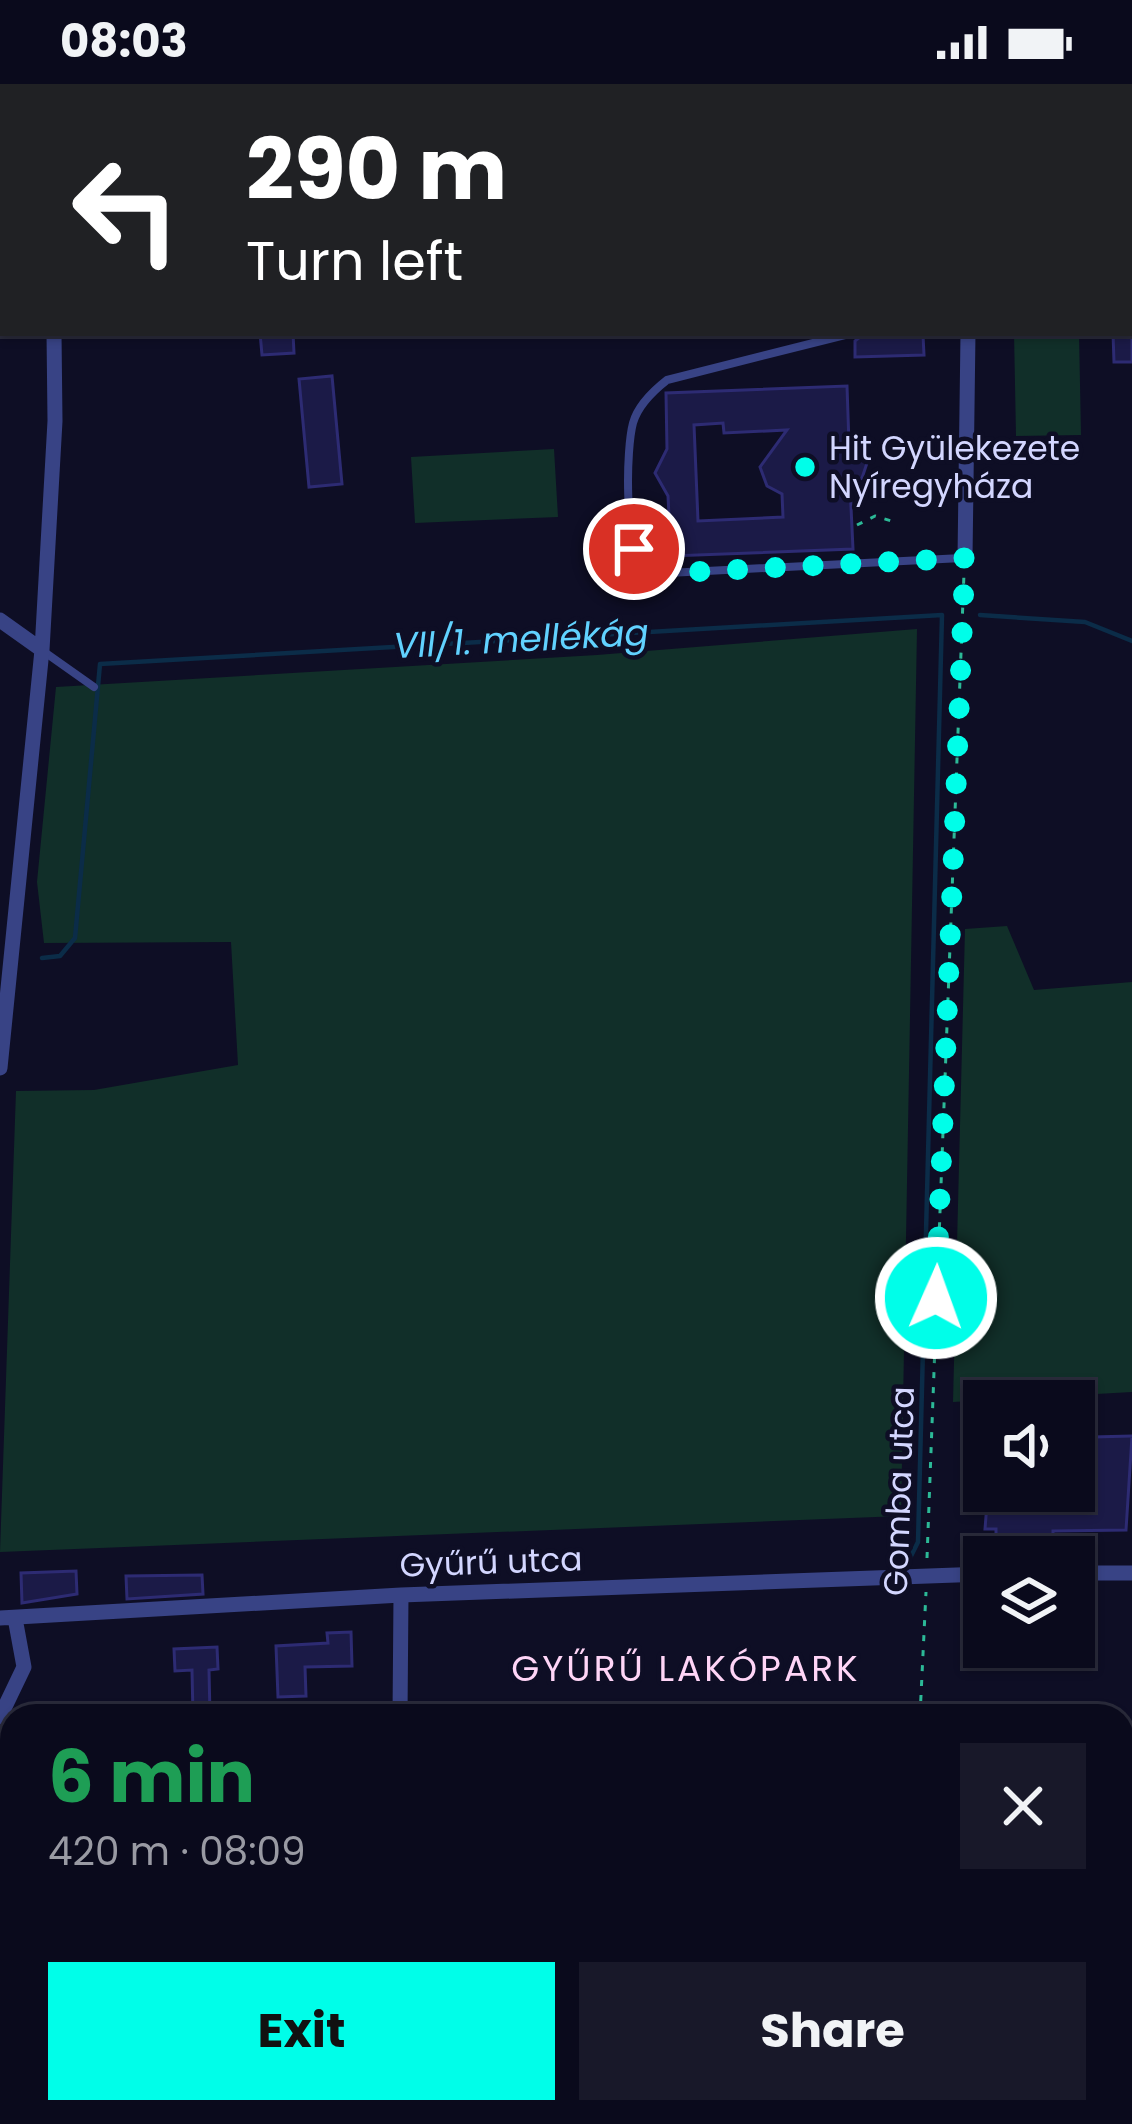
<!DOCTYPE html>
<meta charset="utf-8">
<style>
:root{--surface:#0a0a1c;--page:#181829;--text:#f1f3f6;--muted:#999aa3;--line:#2a2b3b;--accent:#00fee9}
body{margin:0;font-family:Poppins,sans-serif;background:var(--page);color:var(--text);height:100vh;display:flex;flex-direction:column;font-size:45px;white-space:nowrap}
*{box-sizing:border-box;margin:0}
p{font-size:39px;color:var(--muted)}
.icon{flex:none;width:66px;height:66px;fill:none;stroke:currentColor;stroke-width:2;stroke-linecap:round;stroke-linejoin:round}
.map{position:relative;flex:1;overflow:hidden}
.drawer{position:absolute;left:0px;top:1620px;width:1134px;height:420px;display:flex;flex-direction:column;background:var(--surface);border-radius:36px 36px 0 0;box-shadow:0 3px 9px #0004,0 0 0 3px var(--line)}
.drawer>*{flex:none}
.hud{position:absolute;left:0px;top:0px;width:1134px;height:252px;box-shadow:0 3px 9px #0004,0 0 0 3px var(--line);background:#202124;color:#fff;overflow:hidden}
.fabs{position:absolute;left:963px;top:1296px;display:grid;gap:24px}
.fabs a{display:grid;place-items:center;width:132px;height:132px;border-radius:0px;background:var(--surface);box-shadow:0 3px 9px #0004,0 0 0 3px var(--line);font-size:60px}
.pin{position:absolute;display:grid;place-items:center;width:102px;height:102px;color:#fff;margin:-51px;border:6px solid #fff;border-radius:50%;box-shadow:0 3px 12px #0007}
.me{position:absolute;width:132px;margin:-66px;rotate:2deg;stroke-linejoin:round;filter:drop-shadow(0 0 9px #0008)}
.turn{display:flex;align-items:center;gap:42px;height:252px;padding:0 48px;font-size:54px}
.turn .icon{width:156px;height:156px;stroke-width:2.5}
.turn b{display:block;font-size:84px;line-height:102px}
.round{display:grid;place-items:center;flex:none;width:126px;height:126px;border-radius:0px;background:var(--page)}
.headline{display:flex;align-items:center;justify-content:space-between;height:204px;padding:0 48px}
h1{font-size:72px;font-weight:700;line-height:90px;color:#1e9e55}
.primary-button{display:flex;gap:24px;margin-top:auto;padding:24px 48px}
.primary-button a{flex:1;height:138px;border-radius:0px;background:var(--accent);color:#111;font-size:48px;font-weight:700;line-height:138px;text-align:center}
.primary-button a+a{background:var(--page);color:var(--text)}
.status{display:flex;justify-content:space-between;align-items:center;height:84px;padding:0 60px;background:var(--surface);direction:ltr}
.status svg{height:33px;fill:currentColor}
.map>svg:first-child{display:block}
.green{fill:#112f29}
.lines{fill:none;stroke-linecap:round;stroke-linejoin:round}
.stream{stroke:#0b2c48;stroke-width:4.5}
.building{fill:#1b1a47;stroke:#2d2b73;stroke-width:3;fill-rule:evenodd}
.path{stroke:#2cb997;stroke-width:3;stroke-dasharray:6 9;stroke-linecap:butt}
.lane{stroke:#384385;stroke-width:8}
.street{stroke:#384385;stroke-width:15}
.route{stroke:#00fee9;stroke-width:21;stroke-dasharray:0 37.8}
.poi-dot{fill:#00fee9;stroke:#0e0e25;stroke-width:4.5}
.labels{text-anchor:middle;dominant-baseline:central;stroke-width:9;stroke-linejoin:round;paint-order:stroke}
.poi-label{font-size:33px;fill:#d3d6ff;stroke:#0e0e25;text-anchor:start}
.street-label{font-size:33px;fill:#d3d6ff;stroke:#0e0e25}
.water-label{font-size:36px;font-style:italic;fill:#61d2ff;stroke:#0e0e25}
.neighbourhood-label{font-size:36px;letter-spacing:3px;fill:#ffd5f7;stroke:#0e0e25}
</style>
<div class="status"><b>08:03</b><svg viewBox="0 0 49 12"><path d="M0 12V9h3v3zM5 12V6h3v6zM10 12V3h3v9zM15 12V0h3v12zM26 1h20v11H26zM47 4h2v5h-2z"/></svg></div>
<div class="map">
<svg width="1132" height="2040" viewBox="0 0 1132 2040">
<rect width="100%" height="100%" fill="#0e0e25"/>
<!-- green -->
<path class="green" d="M1014 249H1079L1081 351 1016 352Z
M554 365 558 433 415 439 411 373Z
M917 545 901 1432 0 1468 16 1007 94 1006 238 981 231 858 44 859 37 798 56 603 597 571Z
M1007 842 1034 906 1132 898V1308L953 1318 965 845Z"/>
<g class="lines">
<!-- stream -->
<path class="stream" d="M980 531 1085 538 1132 557
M42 874 60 872 75 854 100 580 942 531 918 1458 907 1480"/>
</g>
<!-- building -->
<path class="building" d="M260 249H293L294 269 262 271Z
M1113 249H1132V278H1114Z
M923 251 924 271 855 273V257L860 253Z
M332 292 342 400 309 403 299 295Z
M847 302 849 360 862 366 867 379 862 394 850 402 853 465 671 472 668 412 655 389 667 365 666 309ZM723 339 724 349 787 346 760 383 767 402 782 410 783 433 698 437 694 341Z
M1132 1352 1126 1446 1053 1447V1454L1017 1456H996V1445H985L988 1407H1017V1415L1060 1414 1074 1407V1392L1095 1393 1093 1353Z
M76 1487 77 1510 22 1519 21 1489Z
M202 1491 203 1510 127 1515 126 1492Z
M351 1548 352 1582 305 1583 306 1612 278 1613 276 1562 328 1559 327 1549Z
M217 1563 218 1585 209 1586 210 1632H193L192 1586 175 1587 174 1565Z"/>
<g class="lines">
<!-- path -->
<path class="path" d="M857 441 875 432 898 439
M927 1474 964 489
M920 1632 926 1508
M899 2040V2028"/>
<!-- lane -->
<path class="lane" d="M462 0V3
M917 0V3
M1070 0V3
M1131 56H1132
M1131 200H1132
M853 249 667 296C653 307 638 321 633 339 626 365 624 460 643 478 649 484 660 486 668 489L962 474
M43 567 94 603
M143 2040H338"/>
<!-- street -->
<path class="street" d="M49 0V3
M976 3V0
M965 474 968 249
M0 536 42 566
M0 984 42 566 55 337 54 249
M1074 1489H1132
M0 1534 401 1511 984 1490
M400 1632 401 1511
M0 1633 24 1583 15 1534
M389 2040V2028"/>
</g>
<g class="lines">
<!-- route -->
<path class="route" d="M634 465 645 481 668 489 965 474 936 1214"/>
</g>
<!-- markers -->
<circle class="poi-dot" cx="805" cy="383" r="12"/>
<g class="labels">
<!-- poi labels -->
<g class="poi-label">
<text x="829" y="364">Hit Gyülekezete<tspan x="829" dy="38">Nyíregyháza</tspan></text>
</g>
<!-- street labels -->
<g class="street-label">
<text transform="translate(899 1407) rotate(-88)">Gomba utca</text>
<text transform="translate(491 1478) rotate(-2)">Gyűrű utca</text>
</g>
<!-- water labels -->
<g class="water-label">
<text transform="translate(521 555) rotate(-3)">VII/1. mellékág</text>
</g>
<!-- neighbourhood labels -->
<g class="neighbourhood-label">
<text x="686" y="1584">GYŰRŰ LAKÓPARK</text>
</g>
</g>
</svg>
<div class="fabs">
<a><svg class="icon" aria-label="sound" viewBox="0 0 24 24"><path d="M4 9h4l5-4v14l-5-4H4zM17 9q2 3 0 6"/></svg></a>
<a><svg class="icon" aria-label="layers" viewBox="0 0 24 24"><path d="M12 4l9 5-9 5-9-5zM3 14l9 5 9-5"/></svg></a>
</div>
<div class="pin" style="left:634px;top:465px;background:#d93025"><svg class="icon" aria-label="arrive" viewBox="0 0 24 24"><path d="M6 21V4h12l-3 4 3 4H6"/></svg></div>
<svg class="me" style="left:936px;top:1214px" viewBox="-20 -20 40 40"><circle r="17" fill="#00fee9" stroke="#fff" stroke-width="3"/><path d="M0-11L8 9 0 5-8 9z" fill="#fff"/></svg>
<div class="hud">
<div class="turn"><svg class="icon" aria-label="left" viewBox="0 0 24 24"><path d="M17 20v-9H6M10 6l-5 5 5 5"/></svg><div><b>290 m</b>Turn left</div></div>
</div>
<section class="drawer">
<div class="headline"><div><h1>6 min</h1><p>420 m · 08:09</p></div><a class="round"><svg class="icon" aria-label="close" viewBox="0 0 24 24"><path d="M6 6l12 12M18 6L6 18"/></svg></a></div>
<div class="primary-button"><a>Exit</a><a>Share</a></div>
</section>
</div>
